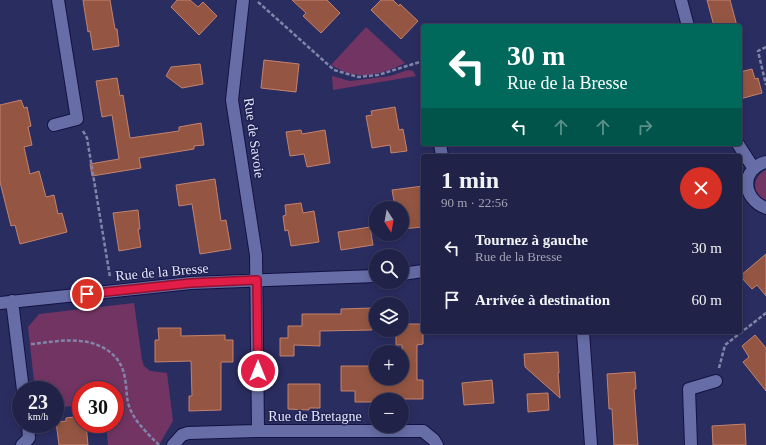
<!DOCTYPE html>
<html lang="fr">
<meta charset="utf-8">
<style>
:root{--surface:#202248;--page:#282a4f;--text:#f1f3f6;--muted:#a2a4b4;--line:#3d3f60}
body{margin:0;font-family:Georgia,serif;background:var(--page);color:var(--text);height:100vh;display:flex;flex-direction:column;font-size:15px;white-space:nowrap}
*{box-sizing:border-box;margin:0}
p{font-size:13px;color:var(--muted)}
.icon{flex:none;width:22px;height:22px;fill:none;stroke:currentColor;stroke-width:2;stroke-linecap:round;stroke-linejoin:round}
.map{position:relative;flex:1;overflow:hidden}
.details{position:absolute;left:421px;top:154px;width:321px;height:180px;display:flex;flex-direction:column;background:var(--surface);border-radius:4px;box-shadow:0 2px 10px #0003,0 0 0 1px var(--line)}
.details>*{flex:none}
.hud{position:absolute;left:421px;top:24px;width:321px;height:122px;border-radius:4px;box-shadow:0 2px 10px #0003,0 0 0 1px var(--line);background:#00695c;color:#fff;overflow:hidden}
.needle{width:26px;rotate:169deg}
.tools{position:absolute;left:369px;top:201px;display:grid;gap:8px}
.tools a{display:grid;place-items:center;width:40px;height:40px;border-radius:50%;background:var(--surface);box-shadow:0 2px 10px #0003,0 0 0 1px var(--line);font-size:20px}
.speed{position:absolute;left:12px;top:381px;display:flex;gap:8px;font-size:20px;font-weight:700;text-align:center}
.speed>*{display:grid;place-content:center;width:52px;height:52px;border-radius:50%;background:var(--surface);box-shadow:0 2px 10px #0003,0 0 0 1px var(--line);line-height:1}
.speed small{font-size:10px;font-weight:400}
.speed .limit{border:6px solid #d22;background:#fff;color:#111}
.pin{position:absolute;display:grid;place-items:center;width:34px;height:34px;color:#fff;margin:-17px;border:2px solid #fff;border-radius:50%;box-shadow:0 1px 4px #0007}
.me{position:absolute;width:44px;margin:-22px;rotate:0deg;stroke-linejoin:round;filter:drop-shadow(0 0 3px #0008)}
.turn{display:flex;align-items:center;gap:14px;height:84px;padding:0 20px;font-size:18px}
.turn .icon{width:52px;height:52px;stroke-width:2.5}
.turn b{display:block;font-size:28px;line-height:34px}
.lanes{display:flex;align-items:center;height:38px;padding:0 20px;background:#0003;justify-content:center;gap:20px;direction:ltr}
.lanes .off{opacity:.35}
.round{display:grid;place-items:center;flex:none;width:42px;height:42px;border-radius:21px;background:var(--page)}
.overview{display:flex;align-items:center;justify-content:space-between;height:68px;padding:0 20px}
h1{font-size:24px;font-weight:600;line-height:30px}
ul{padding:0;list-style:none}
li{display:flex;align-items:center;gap:12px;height:52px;padding:0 20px}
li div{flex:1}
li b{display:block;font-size:15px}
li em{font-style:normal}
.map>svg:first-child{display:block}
.green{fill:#723563}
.building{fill:#945643;stroke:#c4826d}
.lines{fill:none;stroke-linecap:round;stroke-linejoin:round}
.minor-casing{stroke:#141243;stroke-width:14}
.path{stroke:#8285a9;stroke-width:2.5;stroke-dasharray:4 2;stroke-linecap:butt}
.minor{stroke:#676ea7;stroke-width:12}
.route-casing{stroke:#92132f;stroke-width:10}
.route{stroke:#e11d48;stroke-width:7}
.labels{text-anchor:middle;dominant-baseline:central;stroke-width:3;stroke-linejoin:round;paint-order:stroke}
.street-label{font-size:14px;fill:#e4e7fb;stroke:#212254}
</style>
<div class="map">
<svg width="766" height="445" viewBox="0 0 766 445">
<rect width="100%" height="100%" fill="#2a2d60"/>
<!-- green -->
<path class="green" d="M366 27 405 63C391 71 367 78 351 74 344 72 337 68 331 65Z
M408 70 413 71 416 76 333 90 332 76 350 81 390 76Z
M766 170V200C750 195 753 176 766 170Z
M134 303 142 360 144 366 150 371 167 373 173 421 159 445H108L106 424H115V390H81V405L55 408V390H35L28 327 39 314Z"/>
<!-- building -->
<path class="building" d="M83 0H110L115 29H117L119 46 93 50 90 31 88 32Z
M177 0H190L198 7 203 2 217 16 199 35 171 7Z
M292 0H327L340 13 321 33 303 16 306 13Z
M381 0H393L399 6 400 4 418 21 401 39 371 10Z
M707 0H730L737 26H714Z
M264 60 299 64 296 92 261 88Z
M200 64 203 84 182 88 166 76 171 67Z
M752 69 755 79 758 78 762 93 740 99V72Z
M117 78 120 96 123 95 130 138 179 131V127L201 123 204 145 194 146V149L139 158 141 168 92 176 90 164 119 159 112 115 102 117 96 81Z
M21 100 24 108 27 107 31 126 28 127 32 145 24 147 30 174 39 171 46 197 54 195 58 214 62 213 67 232 20 244 15 225 11 226 0 182V105Z
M395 107 399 130 403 129 407 151 391 153 390 145 372 148 366 116 372 115 371 111Z
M301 130 302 134 325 130 330 163 307 167 304 154 290 156 286 132Z
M215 179 221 221 226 220 231 249 200 254 192 204 179 206 176 185Z
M423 186V227L402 229V208L395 207 392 190Z
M301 203 303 213 314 211 319 242 291 246 288 230 285 231 283 216 286 215 285 205Z
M138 210 140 229H138L141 247 119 251 113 213Z
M370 227 373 245 341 250 338 232Z
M766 254V296L757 285 752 289 740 276Z
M372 308V330L320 331V346L294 345V356H280V338H288V326H302V314H341V309Z
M402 324H423V344L417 345V380H423V399H375V402H355V391H341V366H375V378H402V345H396V330H402Z
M158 328H181V336L225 335V340H233V362H221V410L189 411V396H192L191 361 155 362V340H159Z
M755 335 766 348V391L743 362 749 357 742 346Z
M558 352 559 373H558L560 398 525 367 524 354Z
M635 372 636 389H634L638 445H614L612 409H609L607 374Z
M492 380 494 403 464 405 462 383Z
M288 384H320V408H309V410L288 409Z
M548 393 549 410 528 412 527 394Z
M81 416V424H86L88 445H59L56 422 66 421V418Z
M745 424 746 445H713L712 426Z"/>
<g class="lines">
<!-- minor casing -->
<g class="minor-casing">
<path id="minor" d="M243 0 232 100 256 255 258 431
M681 0 688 26
M54 125 77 119 58 0
M440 144 442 156
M738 144 754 169
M766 162C740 169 742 199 766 208
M402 274 423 271
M12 301 23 390
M0 303 191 283 376 276
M583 332 591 445
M22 445 29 438 28 424
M173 445 182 435 188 433 258 431H423L434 440 437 445
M691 445 689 389 716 381"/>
</g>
<!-- path -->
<path class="path" d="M258 2 334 70 358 77 378 75 423 61
M766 47 758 51 766 85
M83 131 87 138 110 277
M31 344C46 343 64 339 80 341 102 343 122 355 125 379 127 388 126 397 129 406 134 421 148 434 159 445
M719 368 725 345 766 313"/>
<!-- minor -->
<use href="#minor" class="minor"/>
</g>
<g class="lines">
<!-- route casing -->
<g class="route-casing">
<path id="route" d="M87 294 191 283 257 280 258 371"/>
</g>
<!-- route -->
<use href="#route" class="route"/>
</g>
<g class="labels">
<!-- street labels -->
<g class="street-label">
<text transform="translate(254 138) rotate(82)">Rue de Savoie</text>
<text transform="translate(162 272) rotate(-5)">Rue de la Bresse</text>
<text x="315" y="416">Rue de Bretagne</text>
</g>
</g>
</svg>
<div class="tools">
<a><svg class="needle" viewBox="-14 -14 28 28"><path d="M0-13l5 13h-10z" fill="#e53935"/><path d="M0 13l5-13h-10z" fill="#a2a4b4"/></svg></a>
<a><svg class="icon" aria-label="search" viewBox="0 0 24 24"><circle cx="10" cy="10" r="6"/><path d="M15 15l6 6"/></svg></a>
<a><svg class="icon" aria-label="layers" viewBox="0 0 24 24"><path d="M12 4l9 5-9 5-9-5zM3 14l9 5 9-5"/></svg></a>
<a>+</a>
<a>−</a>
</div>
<div class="speed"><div>23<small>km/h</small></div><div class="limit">30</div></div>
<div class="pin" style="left:87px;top:294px;background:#d93025"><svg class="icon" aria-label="arrive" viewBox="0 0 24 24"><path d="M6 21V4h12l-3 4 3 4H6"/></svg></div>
<svg class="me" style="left:258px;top:371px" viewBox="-20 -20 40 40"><circle r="17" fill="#e11d48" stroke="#fff" stroke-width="3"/><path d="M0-11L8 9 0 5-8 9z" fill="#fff"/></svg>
<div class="hud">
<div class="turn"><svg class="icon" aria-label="left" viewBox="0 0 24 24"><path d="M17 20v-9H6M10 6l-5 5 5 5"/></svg><div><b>30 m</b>Rue de la Bresse</div></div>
<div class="lanes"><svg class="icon" aria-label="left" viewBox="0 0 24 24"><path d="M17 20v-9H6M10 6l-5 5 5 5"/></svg><svg class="icon off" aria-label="ahead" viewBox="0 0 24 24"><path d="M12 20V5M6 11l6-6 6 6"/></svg><svg class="icon off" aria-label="ahead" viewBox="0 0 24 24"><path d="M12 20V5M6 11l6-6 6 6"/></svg><svg class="icon off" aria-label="right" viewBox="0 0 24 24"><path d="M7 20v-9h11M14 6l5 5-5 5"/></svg></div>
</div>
<section class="details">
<div class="overview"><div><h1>1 min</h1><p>90 m · 22:56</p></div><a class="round" style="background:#d93025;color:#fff"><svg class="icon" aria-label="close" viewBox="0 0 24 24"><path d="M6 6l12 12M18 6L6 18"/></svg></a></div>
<ul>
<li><svg class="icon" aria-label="left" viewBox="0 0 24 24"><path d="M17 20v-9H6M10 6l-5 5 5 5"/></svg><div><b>Tournez à gauche</b><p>Rue de la Bresse</p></div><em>30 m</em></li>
<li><svg class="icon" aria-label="arrive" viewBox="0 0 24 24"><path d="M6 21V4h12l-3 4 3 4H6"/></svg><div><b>Arrivée à destination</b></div><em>60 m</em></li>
</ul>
</section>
</div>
